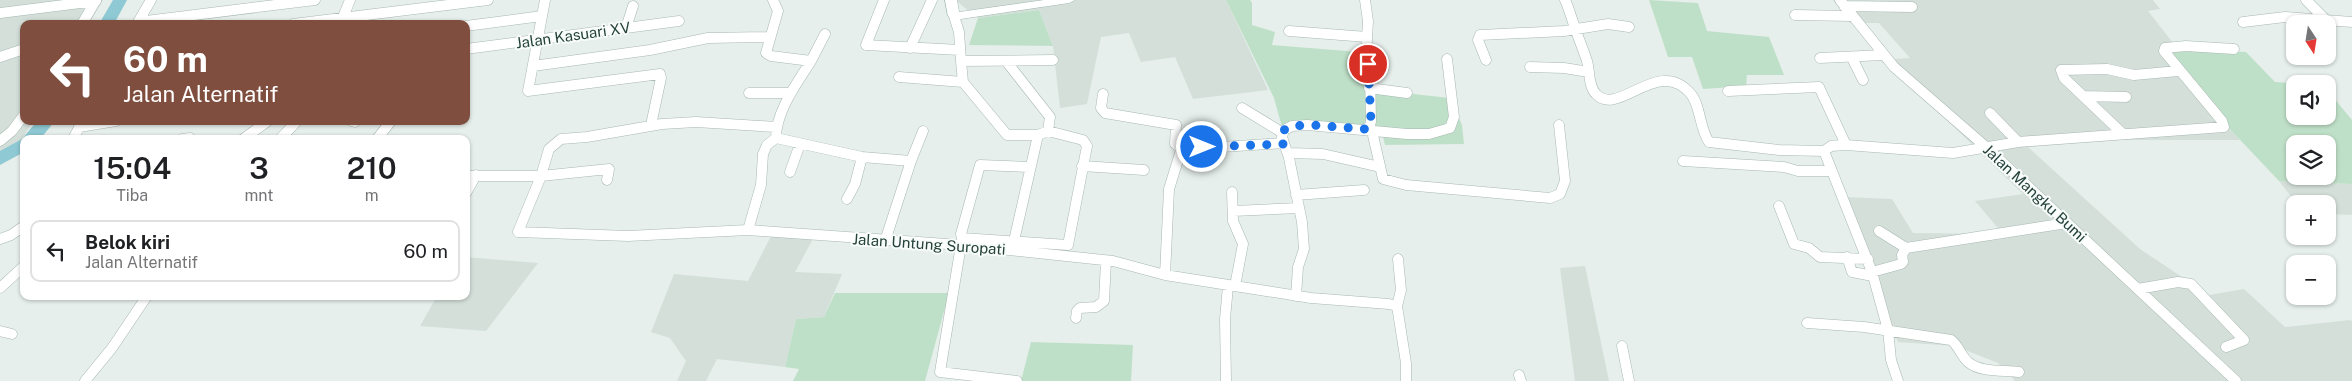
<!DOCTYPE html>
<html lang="id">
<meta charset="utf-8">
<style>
:root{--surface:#fff;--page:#f2f2f2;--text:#202124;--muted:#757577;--line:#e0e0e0}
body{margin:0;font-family:"Public Sans",sans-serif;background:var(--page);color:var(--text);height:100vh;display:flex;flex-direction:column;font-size:19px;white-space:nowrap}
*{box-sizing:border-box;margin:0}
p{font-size:16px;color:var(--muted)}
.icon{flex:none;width:28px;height:28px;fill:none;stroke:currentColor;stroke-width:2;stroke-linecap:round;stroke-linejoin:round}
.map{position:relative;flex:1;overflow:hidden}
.side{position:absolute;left:20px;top:135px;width:450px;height:165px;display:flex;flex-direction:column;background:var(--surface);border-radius:10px;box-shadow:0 1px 4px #0004}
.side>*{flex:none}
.hud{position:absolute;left:20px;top:20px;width:450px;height:105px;border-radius:10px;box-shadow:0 1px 4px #0004;background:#7f4e3f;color:#fff;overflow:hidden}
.needle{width:32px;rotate:168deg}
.buttons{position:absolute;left:2286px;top:15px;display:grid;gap:10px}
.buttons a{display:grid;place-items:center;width:50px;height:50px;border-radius:10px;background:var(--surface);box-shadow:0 1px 4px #0004;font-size:25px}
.pin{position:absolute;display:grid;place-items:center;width:42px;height:42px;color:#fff;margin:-21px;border:2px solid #fff;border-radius:50%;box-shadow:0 1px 5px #0007}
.me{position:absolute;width:55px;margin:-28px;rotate:90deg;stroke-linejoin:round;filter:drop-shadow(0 0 4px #0008)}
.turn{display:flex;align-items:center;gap:18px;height:105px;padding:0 20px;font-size:22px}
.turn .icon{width:65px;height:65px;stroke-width:2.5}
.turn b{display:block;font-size:35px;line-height:42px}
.eta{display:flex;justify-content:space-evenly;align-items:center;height:85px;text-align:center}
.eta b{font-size:30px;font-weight:600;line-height:35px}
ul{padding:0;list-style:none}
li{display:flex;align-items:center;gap:15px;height:62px;margin:0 10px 8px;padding:0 10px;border:2px solid var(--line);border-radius:10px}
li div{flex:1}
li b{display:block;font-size:19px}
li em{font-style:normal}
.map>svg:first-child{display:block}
.built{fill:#d4dfda}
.green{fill:#bfe0c8;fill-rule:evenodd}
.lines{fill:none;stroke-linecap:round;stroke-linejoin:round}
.river{fill:#8ec9d4;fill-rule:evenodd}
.street-casing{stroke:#a8b8b2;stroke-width:11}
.secondary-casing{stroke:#a4bbb3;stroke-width:1}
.street{stroke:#fff;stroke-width:10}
.secondary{fill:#fff;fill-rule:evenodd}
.route{stroke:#1a73e8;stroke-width:9;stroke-dasharray:0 16.2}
.labels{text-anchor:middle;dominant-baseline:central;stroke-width:4;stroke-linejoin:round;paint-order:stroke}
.street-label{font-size:15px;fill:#24423a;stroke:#f7fbf9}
</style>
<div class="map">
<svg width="2352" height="381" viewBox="0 0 2352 381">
<rect width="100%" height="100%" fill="#e6efeb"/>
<!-- built -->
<path class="built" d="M0 0H103L89 24H24V121H33L22 139 0 153Z
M955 0H1226L1268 90 1193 99 1175 57 1141 62 1129 33 1101 37 1087 104 1060 108 1053 46 1039 10 978 18Z
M1833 0H2153L2160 9 2148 11 2173 43 2174 70 2240 140H2121L2028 147 2140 249 2209 295 2244 289 2285 327 2350 320 2352 321V381H2015L1998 363 1955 346 1898 342 1846 197 1892 199 1913 233 2003 234 1975 201 2023 194 1950 123 1880 60 1910 58 1879 23H1850Z
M2279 181 2352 184V215L2328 214V204H2297Z
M772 234 814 237 795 272 842 274 824 317 796 319 785 367 717 359 706 381H677L686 361 670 338 651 332 674 274 748 281Z
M466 257 538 263 486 331 420 326 437 296H466Z
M1585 266 1609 381H1575L1560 268Z"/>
<!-- green -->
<path class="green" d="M1226 0H1250L1252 3V25L1275 32 1272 45 1359 52 1367 89 1450 98 1462 125 1464 144 1385 145 1381 128 1282 127 1274 98Z
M1649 0 1698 3 1707 31 1769 37 1784 75H1747L1746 86 1703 89 1692 57H1668Z
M1039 10 1053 46 969 45 978 18Z
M2160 49 2246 52 2275 82 2312 84H2295V116H2328V91L2352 120V184L2279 181 2174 70ZM2295 144H2328V176H2295Z
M835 293H949L925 381H793L799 369 785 367 796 319 824 317Z
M1031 342 1133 345 1131 381H1021Z"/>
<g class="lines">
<!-- river -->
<path class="river" d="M113 0H127L114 24H99Z
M37 121H55L40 139H24V152L0 165V151L22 139Z"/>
<!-- street casing -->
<g class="street-casing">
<path id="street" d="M545 0 528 91 660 74 661 78 651 125
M773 0 778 11 766 53 771 56 811 61C797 83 776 111 776 138L862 157 911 161 885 241
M884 0 866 45 960 50
M1365 0 1368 21 1366 56 1370 73 1371 121 1370 126 1365 129
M1565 0C1569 8 1571 17 1574 25 1578 37 1583 49 1587 61 1590 71 1588 86 1596 94 1618 118 1658 56 1690 93 1701 105 1699 128 1709 142L1779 150 1824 151
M1840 0 1894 67 1986 147 2236 381
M2306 0 2325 19
M1844 6 1912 7
M0 13 96 1
M1795 15 1851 16
M954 16 959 32 961 61 1053 60
M138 22 315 0
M341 22 350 0
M2243 22 2285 17 2352 22
M82 24 96 0
M137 24 151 0
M293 24 488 0
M466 26 542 16
M626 28 633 6
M1289 31 1367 37
M910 48 932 0
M466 49 679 21
M0 57 24 49
M1820 58 1883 55
M1852 58 1863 80
M1486 60 1478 40 1480 35 1564 31 1608 24 1629 27
M811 61 825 34
M961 61 963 82 1007 135H1038L1048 131 1083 140 1087 146 1068 245 962 238 961 234 980 165 1030 167
M1006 61 1050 117 1048 131
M533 66 650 50 708 38 770 37
M1530 67 1564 68 1589 72
M899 77 963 82
M1819 87 1846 145
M1369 88 1407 93
M1728 91 1819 87
M749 93H791
M1103 94 1101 108 1105 113 1176 125 1175 144 1178 146 1221 147 1284 143
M2083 96 2126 97
M1242 108 1283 133
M1990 113 2018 142
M351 121 355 122
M79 127 116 121
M1372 131 1383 179 1406 185 1550 198 1560 194 1565 181 1559 125
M2123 134 2064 78 2061 70 2107 69 2134 75 2178 71
M73 139 82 122
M182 139 190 138
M243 139 268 121
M280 139 297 121
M377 139 391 121
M0 141 12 131 24 115
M1288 153 1323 154 1380 167
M911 161 923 131
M1683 161 1784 167 1798 171H1831
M1082 166 1144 170
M790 172 800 144
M466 176H541L518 232 628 236 748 230 961 245 1113 261 1165 275 1311 298 1389 304 1397 306 1406 363V381
M607 180 609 169 541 176 549 149 561 139 587 137 662 124 696 122 776 127
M1232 192 1233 221 1243 244 1235 286
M466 193 476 175
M1296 195 1364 190
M847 199 855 184 862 157
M1779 206 1794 244 1809 248 1820 257 1868 259
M1233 211 1299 208
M748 230 761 185 763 154 767 145 776 138
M1879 231 1906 248
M0 239 11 235 24 226
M1014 241 1038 135
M961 245 940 372 1017 381
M1847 257 1852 272 1873 276
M1872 272 1901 264 1903 262 1902 255 1906 248 2067 223
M1165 275 1169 189 1182 147
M0 288 24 266
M2138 289 2178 282 2191 284 2244 340 2226 347
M1296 296 1298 267 1304 249 1302 222 1289 158 1282 137 1284 130 1292 126 1307 125 1407 134H1429L1450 128 1454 117 1447 59
M1397 306 1401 290 1398 259
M1076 318 1077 311 1080 308 1096 307 1104 301 1106 261
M1807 323 1864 327 1951 340C1959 346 1961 356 1968 362 1981 373 2004 370 2019 372
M0 331 12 334
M1622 346 1629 381
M1519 375 1521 381
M85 381 112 348 147 296
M1226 381 1225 319 1228 286
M1898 381 1891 360 1888 330 1872 272 1824 151 1831 146 1846 145 1953 153 2018 142 2224 127 2222 121 2164 51 2165 48 2186 46 2234 49"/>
</g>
<!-- secondary casing -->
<g class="secondary-casing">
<path id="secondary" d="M945 0H957L959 12 1044 0H1075L1069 3 954 20 948 16Z"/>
</g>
<!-- street -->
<use href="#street" class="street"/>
<!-- secondary -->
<use href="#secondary" class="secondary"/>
</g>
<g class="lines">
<!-- route -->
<path class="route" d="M1202 147 1284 144 1282 137 1284 130 1291 126 1311 125 1365 129 1369 127 1371 121 1368 64"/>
</g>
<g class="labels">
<!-- street labels -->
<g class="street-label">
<text transform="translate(573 35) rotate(-8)">Jalan Kasuari XV</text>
<text transform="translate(2035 193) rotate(43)">Jalan Mangku Bumi</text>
<text transform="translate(929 244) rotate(4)">Jalan Untung Suropati</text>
</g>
</g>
</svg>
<div class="buttons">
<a><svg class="needle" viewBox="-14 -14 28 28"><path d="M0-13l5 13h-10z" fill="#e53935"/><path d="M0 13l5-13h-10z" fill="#757577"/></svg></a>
<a><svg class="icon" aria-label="sound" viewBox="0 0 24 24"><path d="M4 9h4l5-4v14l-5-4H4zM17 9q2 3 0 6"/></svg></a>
<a><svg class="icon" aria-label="layers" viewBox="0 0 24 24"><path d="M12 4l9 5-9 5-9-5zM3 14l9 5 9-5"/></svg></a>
<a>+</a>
<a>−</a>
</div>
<div class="pin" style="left:1368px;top:64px;background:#d93025"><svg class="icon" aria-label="arrive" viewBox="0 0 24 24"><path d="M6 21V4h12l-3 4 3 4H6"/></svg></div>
<svg class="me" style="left:1202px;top:147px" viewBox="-20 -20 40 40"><circle r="17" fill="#1a73e8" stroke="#fff" stroke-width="3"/><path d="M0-11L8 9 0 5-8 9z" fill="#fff"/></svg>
<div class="hud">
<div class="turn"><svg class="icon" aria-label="left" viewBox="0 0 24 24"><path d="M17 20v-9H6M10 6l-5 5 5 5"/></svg><div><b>60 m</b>Jalan Alternatif</div></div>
</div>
<section class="side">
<div class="eta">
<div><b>15:04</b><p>Tiba</p></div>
<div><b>3</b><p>mnt</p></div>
<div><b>210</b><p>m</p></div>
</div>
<ul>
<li><svg class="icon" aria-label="left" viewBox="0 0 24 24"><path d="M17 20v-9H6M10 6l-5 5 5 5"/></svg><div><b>Belok kiri</b><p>Jalan Alternatif</p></div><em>60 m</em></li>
</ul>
</section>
</div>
